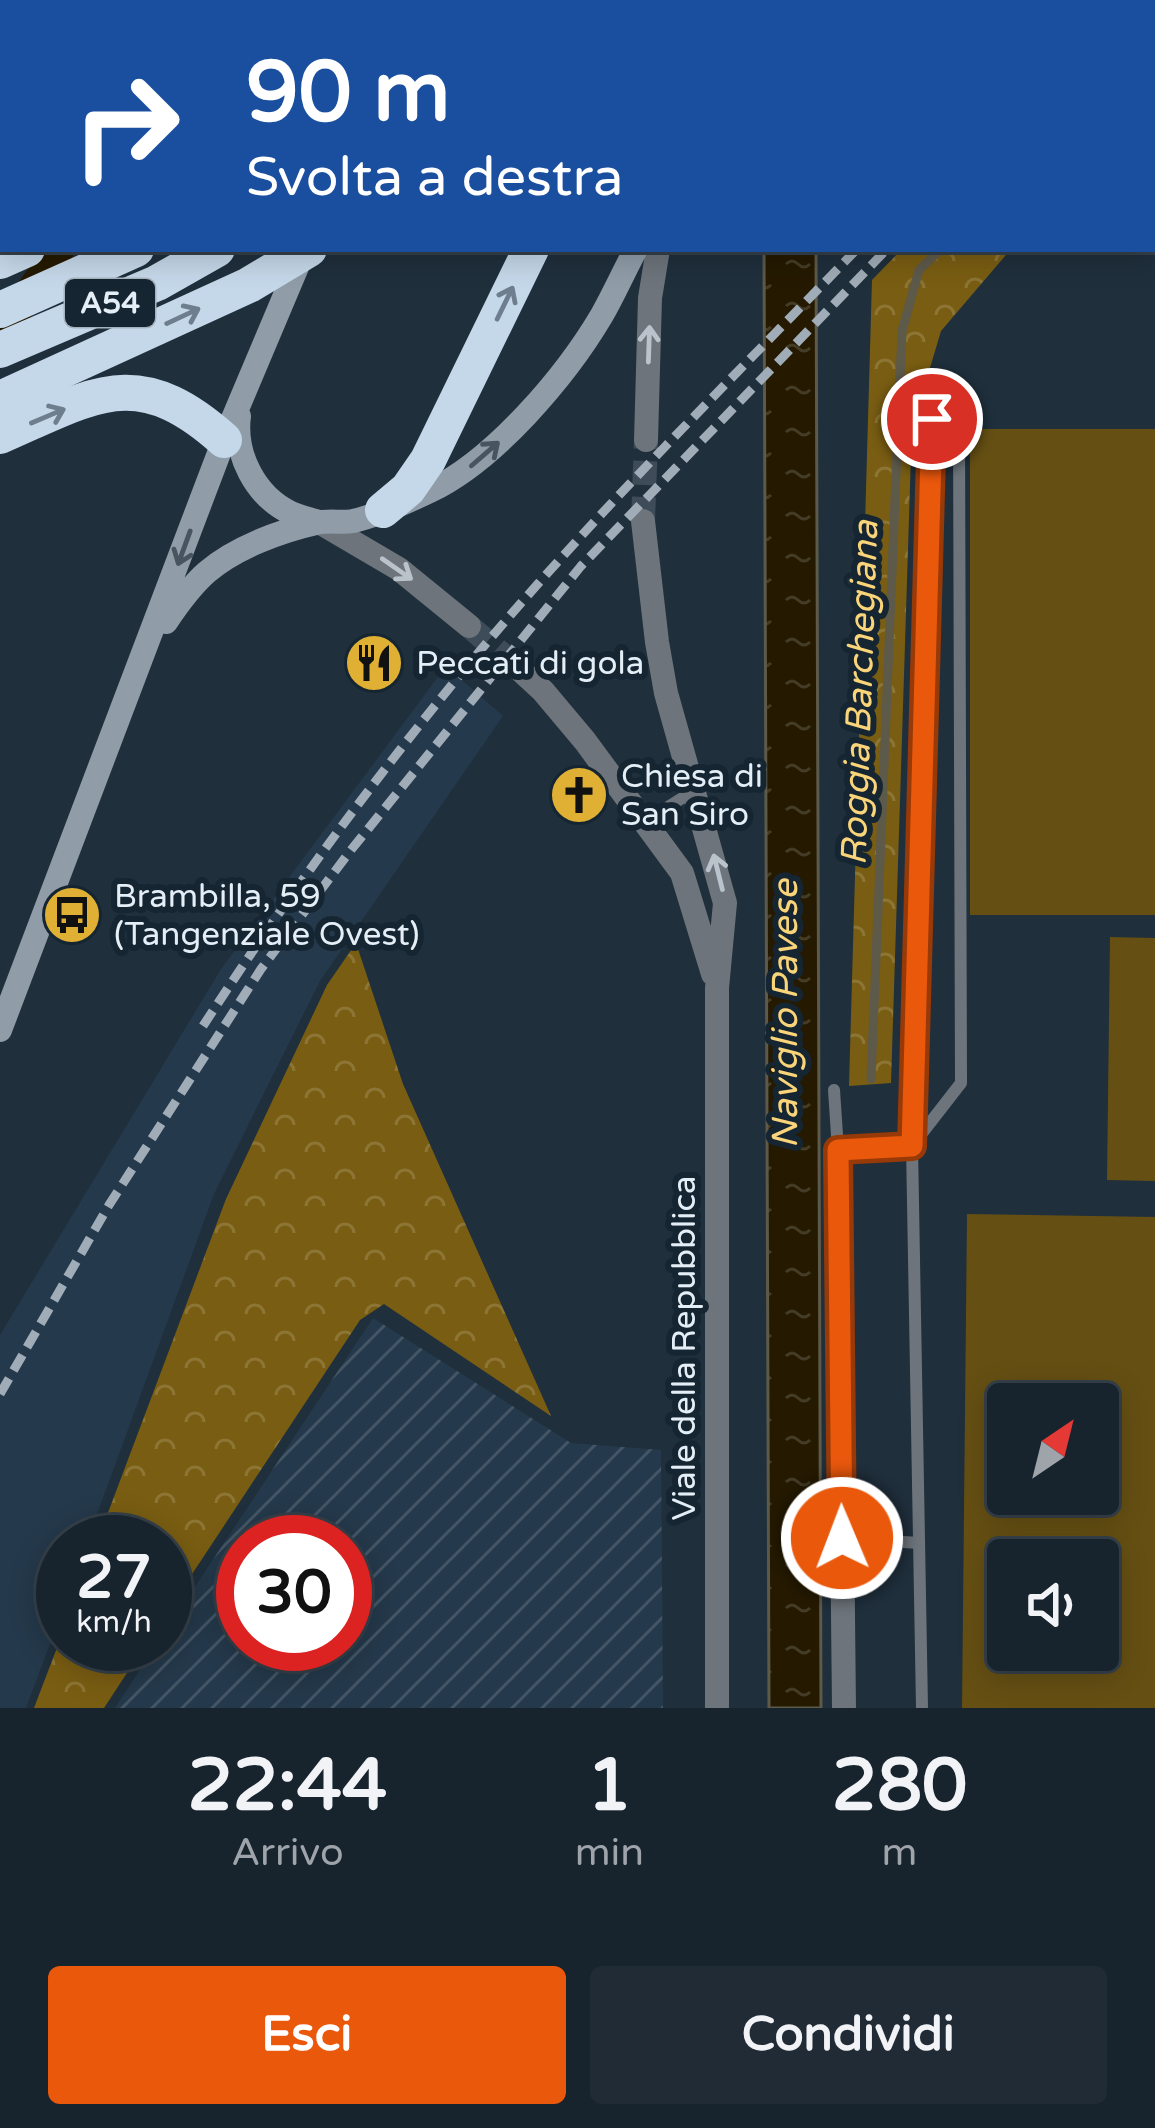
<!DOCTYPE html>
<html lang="it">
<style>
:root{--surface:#17232d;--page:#202b35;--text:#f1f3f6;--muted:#9ea4aa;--line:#364049;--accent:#ea580c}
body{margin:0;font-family:"Varela Round",sans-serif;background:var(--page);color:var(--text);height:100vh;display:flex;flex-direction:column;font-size:45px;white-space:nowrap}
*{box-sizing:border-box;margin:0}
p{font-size:39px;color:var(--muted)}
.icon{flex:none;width:66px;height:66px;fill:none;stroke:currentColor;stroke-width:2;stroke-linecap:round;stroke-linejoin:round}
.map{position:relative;height:1708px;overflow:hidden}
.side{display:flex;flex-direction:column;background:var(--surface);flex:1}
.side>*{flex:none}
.banner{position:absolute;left:0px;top:0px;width:1155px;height:252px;box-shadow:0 6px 30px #0003,0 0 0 3px var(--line);background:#1a4fa0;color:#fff;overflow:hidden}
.needle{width:78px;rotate:35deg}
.tools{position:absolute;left:987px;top:1383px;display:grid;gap:24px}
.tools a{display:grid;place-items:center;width:132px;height:132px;border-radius:12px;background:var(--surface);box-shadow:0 6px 30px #0003,0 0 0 3px var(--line);font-size:60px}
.speed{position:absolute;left:36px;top:1515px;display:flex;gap:24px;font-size:60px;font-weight:700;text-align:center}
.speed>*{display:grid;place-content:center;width:156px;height:156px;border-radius:50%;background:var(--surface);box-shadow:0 6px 30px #0003,0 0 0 3px var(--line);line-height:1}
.speed small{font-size:30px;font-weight:400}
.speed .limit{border:18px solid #d22;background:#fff;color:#111}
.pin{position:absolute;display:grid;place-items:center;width:102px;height:102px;color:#fff;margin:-51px;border:6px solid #fff;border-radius:50%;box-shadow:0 3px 12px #0007}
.me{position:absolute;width:132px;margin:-66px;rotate:359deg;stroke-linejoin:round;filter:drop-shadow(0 0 9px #0008)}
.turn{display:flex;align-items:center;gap:42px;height:252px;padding:0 48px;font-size:54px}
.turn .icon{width:156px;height:156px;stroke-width:2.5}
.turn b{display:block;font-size:84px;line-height:102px}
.eta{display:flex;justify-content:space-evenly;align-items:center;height:204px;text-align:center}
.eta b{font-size:72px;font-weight:800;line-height:84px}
.action{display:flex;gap:24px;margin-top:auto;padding:24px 48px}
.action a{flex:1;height:138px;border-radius:12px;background:var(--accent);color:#fff;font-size:48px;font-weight:800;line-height:138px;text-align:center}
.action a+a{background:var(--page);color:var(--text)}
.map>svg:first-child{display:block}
.built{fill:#24394b}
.industrial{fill:url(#industrial-furrows);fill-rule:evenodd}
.forest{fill:url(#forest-crowns)}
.pitch{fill:#654f13;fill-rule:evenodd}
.water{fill:url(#water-ripples);stroke:#5e5a4a;stroke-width:3}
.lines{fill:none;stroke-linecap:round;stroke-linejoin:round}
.stream{stroke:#5e5a4a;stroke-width:9}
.canal{stroke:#251a00;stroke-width:30}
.tertiary-tunnel{stroke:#3d4c58;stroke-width:24;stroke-dasharray:24 12;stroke-linecap:butt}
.service{stroke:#6d747b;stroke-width:12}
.minor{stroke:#6d747b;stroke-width:24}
.tertiary{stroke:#6d747b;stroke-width:24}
.secondary{stroke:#909da8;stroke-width:24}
.motorway{stroke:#c5d8e9;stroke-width:36}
.rail{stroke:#a0acb7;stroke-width:9;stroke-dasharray:18 9;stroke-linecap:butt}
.motorway-bridge{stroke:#c5d8e9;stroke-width:36}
.oneway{stroke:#6e7e8e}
.oneway2{stroke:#bac3cc}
.oneway3{stroke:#475561}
.route-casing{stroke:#983908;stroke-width:30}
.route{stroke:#ea580c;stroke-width:21}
.labels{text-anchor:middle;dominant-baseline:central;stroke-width:12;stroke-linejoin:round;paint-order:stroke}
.shield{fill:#162532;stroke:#a6b2bc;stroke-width:3}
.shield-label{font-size:30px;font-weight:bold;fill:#e4eef7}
.poi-label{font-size:33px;fill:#e4eef7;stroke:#162532;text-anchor:start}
.street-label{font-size:33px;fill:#e4eef7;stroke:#162532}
.water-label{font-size:36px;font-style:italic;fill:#fad479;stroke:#162532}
</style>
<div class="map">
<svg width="1155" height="1708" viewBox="0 0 1155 1708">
<defs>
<pattern id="industrial-furrows" width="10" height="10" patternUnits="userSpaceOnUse" patternTransform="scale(3)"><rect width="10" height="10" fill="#24394b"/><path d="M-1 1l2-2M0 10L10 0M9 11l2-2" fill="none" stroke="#445666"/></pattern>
<pattern id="forest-crowns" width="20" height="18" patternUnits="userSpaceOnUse" patternTransform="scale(3)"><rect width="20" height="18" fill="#795d12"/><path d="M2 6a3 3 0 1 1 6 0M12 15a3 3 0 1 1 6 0" fill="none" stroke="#8c7535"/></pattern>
<pattern id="water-ripples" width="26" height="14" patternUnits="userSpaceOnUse" patternTransform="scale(3)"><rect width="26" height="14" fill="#251a00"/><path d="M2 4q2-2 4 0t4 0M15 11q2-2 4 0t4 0" fill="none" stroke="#443c26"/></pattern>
</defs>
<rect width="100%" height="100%" fill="#1f2f3c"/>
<!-- built -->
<path class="built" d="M446 666 503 716 320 981 214 1194 87 1542H63V1609L26 1708H0V1335L221 969Z"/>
<!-- industrial -->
<path class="industrial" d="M373 1318 571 1443 661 1450 663 1708H115L157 1644H165V1632ZM243 1542H345V1644H243Z"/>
<!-- forest -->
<path class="forest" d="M0 0H212L210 3H3V227L0 229Z
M902 249H1011L941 331 921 398 911 455 891 1083 849 1086 872 280Z
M356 943 403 1084 551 1416 384 1304 360 1320 165 1615V1542H97L226 1199 327 985Z
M63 1632V1644H146L104 1708H34Z"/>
<!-- pitch -->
<path class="pitch" d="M970 429H1155V915H970Z
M1110 937 1155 938V1181L1107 1180Z
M967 1214 1155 1217V1708H962ZM1008 1404H1098V1494H1008ZM1008 1560H1098V1650H1008Z"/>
<!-- water -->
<path class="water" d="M764 249H816L821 1708H769Z"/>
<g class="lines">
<!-- stream -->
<path class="stream" d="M1152 22 1155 18
M871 1079 902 331 919 270 941 249"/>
<!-- canal -->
<path class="canal" d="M236 3 239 0
M0 335 60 249"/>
<!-- tertiary-tunnel -->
<path class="tertiary-tunnel" d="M643 521 646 440
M469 626 518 668"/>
<!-- service -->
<path class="service" d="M644 822 695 790
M834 1090 838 1150 912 1146 961 1083 959 428 950 411 932 419 912 1146 922 1708
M842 1538 919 1543"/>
<!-- minor -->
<path class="minor" d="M838 1150 844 1708"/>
<!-- tertiary -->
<path class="tertiary" d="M646 440 650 298 658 249
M643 521 657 642 666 693 725 903 717 988V1708
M319 522 399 569 469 626
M518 668 543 691 585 741 682 873 713 974"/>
<!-- secondary -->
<path class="secondary" d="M686 3V0
M239 416C234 454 255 496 291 513 299 517 310 519 319 522
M166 622C178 604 191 586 207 572 235 548 280 531 316 523 328 520 341 523 353 521 375 516 409 501 430 491 495 460 566 376 602 315 614 294 624 271 636 249
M0 1030 224 440 302 255"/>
<!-- motorway -->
<path class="motorway" d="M380 3 382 0
M412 3 414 0
M532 3 536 0
M605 3 609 0
M664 3 668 0
M0 261 27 249
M0 310 136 249
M0 350 157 283 217 249
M0 436C94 395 137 362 224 440
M383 510 408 489 428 460 531 249"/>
<!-- rail -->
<path class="rail" d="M1096 3 1099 0
M1125 3 1128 0
M203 1026C280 907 365 791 455 681 579 529 721 390 857 249
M0 1394 109 1205 261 969 351 850 581 566 887 249"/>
<!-- motorway-bridge -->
<path class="motorway-bridge" d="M0 399 249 285 309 249"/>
</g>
<!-- one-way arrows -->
<defs><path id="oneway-shaft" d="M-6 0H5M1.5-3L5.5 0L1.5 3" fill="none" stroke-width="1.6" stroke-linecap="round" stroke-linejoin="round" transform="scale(3)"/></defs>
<g class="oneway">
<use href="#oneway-shaft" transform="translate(505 303) rotate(-64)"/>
<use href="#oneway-shaft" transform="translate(183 316) rotate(-25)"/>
<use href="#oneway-shaft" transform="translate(48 416) rotate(-23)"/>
</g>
<g class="oneway2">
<use href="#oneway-shaft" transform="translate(649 344) rotate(-88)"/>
<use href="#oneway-shaft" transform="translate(397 569) rotate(35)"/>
<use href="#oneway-shaft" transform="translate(718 872) rotate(-104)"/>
</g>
<g class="oneway3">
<use href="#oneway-shaft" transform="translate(485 454) rotate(-41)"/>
<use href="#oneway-shaft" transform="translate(184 548) rotate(110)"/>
</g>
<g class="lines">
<!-- route casing -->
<g class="route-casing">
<path id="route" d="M842 1538 838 1150 912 1146 932 419"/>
</g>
<!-- route -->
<use href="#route" class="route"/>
</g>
<!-- icons -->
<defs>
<g id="restaurant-disc" transform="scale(3)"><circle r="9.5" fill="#dfb034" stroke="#162532"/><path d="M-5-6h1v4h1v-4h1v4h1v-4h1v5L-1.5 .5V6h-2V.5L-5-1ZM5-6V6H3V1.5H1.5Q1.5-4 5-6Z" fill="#111"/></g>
<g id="church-disc" transform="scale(3)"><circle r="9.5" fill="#dfb034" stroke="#162532"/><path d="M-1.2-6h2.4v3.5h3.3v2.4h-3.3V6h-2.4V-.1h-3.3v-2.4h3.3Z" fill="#111"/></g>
<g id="bus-disc" transform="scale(3)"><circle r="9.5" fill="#dfb034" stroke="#162532"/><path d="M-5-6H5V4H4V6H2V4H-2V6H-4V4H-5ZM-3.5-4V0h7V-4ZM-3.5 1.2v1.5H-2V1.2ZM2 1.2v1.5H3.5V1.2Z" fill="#111"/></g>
</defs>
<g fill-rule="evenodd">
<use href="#restaurant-disc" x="374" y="663"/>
<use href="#church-disc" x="579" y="795"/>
<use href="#bus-disc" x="72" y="915"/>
</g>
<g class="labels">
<!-- shield labels -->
<rect class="shield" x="65" y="279" width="90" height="48" rx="9"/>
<g class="shield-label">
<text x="110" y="303">A54</text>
</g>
<!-- poi labels -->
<g class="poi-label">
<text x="416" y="663">Peccati di gola</text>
<text x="621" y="776">Chiesa di<tspan x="621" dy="38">San Siro</tspan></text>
<text x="114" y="896">Brambilla, 59<tspan x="114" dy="38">(Tangenziale Ovest)</tspan></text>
</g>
<!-- street labels -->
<g class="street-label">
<text transform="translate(684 1348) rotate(-90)">Viale della Repubblica</text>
</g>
<!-- water labels -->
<g class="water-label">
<text transform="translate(860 693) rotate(-88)">Roggia Barchegiana</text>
<text transform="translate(785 1014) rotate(-90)">Naviglio Pavese</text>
</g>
</g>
</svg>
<div class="tools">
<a><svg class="needle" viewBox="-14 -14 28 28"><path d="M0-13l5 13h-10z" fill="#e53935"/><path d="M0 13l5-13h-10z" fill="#9ea4aa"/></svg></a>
<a><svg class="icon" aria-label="sound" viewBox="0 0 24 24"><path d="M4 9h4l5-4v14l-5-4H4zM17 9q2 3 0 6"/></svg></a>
</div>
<div class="speed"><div>27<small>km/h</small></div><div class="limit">30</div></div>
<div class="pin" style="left:932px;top:419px;background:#d93025"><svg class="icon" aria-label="arrive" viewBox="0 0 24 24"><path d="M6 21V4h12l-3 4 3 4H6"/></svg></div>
<svg class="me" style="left:842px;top:1538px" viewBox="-20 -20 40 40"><circle r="17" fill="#ea580c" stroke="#fff" stroke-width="3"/><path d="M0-11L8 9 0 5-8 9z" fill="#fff"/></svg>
<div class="banner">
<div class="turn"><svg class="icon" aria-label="right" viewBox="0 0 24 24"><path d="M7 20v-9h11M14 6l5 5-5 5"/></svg><div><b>90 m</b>Svolta a destra</div></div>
</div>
</div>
<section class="side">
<div class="eta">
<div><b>22:44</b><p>Arrivo</p></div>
<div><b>1</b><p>min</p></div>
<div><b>280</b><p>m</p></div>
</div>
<div class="action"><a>Esci</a><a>Condividi</a></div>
</section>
